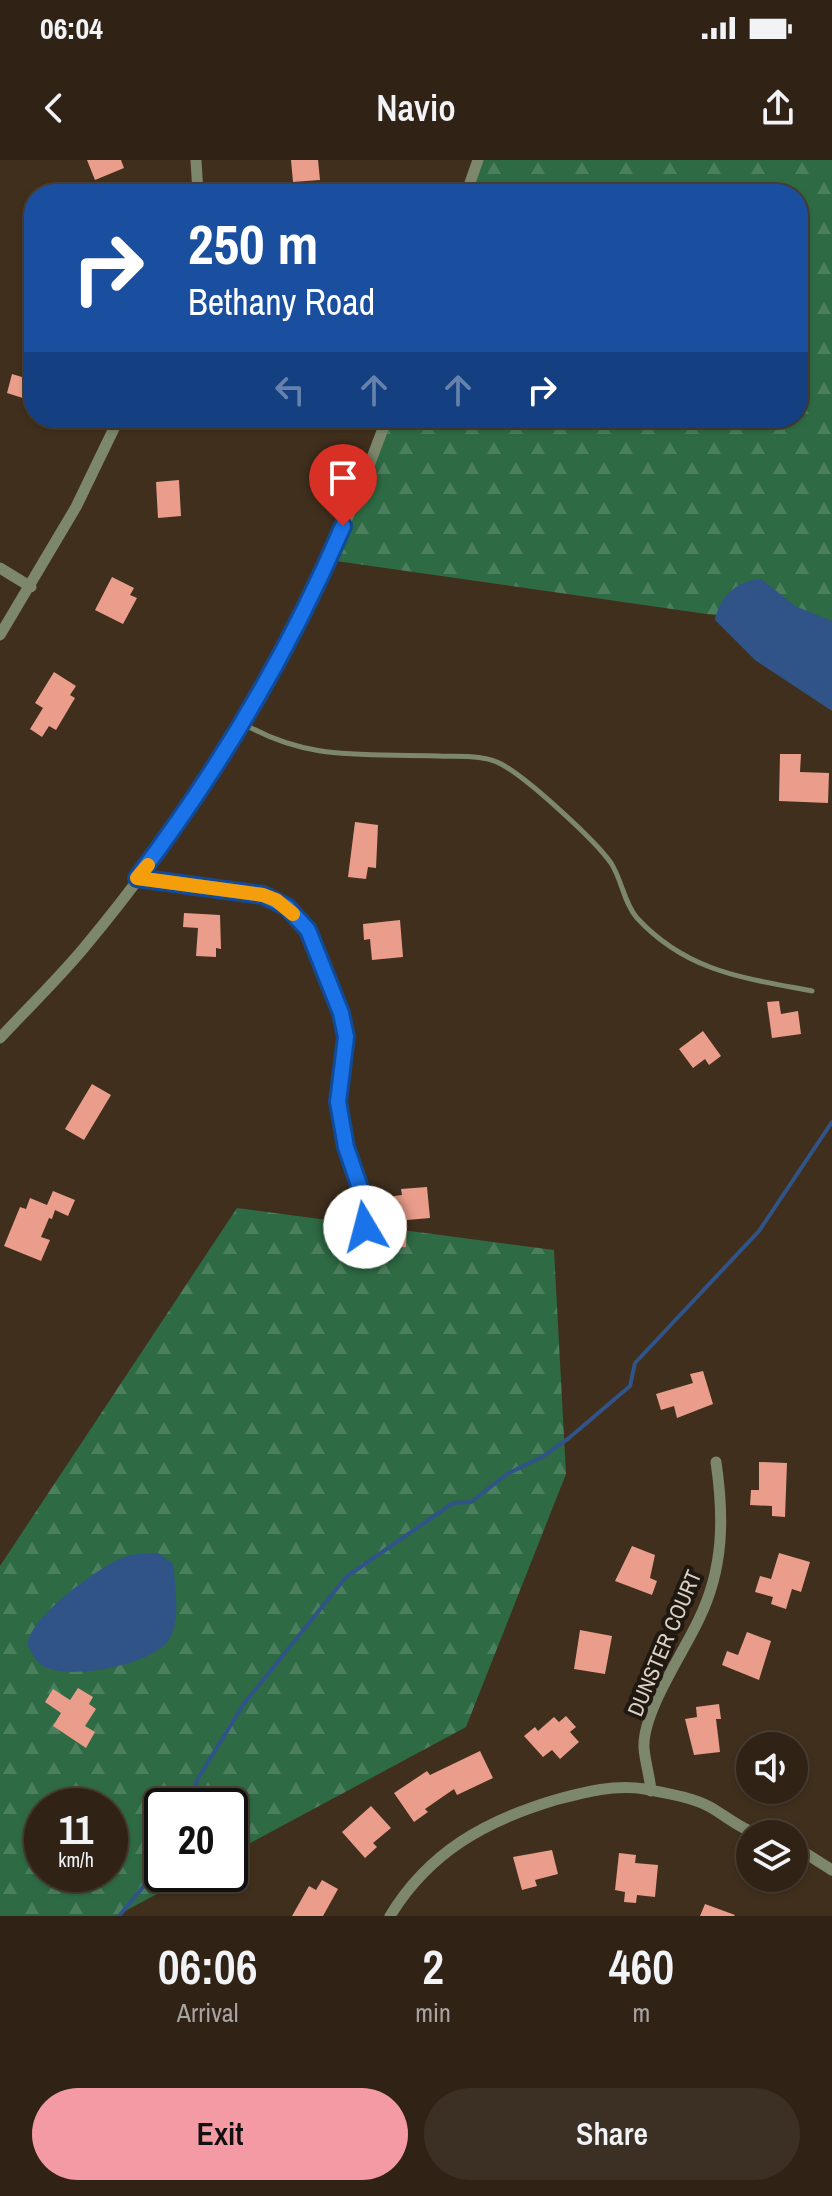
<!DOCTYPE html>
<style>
:root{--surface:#302316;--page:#3c2f23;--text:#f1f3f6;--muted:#a8a4a1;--line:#4b4035;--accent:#f49aa4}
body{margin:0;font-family:"Archivo Narrow",sans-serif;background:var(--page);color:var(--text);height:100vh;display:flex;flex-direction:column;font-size:30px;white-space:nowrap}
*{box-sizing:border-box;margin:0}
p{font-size:26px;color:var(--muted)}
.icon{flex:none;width:44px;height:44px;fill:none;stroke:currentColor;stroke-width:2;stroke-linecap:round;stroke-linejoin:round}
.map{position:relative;height:1756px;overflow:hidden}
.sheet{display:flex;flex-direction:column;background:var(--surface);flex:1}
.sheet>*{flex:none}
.guide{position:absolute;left:24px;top:24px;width:784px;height:244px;border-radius:32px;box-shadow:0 2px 6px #0004,0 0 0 2px var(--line);background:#1a4fa0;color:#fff;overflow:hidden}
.tools{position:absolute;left:736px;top:1572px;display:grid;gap:16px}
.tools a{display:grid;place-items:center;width:72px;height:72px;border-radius:50%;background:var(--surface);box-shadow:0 2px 6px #0004,0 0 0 2px var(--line);font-size:40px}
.speed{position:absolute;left:24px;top:1628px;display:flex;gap:16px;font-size:40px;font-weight:700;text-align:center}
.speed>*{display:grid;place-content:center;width:104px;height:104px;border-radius:50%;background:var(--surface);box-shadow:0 2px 6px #0004,0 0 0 2px var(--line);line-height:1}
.speed small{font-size:20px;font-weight:400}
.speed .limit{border:4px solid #111;border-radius:12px;background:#fff;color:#111}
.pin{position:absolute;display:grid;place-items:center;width:68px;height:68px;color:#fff;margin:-82px -34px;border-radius:50% 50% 50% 0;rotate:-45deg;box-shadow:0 0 8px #0007}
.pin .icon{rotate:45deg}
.me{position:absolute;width:88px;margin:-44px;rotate:352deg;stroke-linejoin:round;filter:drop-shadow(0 0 6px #0008)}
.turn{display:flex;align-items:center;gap:28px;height:168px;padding:0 32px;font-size:36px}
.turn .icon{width:104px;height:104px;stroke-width:2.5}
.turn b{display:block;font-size:56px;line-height:68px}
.lanes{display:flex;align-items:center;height:76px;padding:0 32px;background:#0003;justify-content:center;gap:40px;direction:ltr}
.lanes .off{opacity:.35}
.eta{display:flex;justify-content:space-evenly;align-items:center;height:136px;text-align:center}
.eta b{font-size:48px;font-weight:600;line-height:56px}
.primary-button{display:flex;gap:16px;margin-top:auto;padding:16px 32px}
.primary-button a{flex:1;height:92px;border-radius:48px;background:var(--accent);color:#111;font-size:32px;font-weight:600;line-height:92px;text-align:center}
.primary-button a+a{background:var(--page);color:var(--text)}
.status{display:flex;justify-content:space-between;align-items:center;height:56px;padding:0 40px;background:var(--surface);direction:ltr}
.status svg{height:22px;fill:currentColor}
header{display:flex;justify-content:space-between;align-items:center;height:104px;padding:0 32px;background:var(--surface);font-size:36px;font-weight:600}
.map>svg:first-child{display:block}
.forest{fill:url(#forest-firs);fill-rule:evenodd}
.water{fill:#305388}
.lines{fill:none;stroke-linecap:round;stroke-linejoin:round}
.stream{stroke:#305388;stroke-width:4}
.building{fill:#ea9d8a}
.service{stroke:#7c876b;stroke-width:5}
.minor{stroke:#7c876b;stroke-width:11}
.route-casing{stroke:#114b97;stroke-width:20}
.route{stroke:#1a73e8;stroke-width:14}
.slow{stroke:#f59e0b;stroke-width:14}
.labels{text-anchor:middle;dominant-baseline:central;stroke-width:8;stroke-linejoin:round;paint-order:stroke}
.street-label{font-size:22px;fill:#dcd1c6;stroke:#201911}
</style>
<div class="status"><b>06:04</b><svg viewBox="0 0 49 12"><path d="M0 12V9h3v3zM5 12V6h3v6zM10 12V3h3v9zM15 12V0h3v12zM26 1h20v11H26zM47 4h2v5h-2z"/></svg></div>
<header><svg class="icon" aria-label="back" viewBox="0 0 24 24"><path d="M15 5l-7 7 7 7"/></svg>Navio<svg class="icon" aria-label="share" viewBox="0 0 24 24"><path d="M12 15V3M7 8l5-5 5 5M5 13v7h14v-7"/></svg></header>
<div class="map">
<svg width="832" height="1756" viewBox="0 0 832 1756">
<defs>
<pattern id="forest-firs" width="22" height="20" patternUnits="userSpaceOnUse" patternTransform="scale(2)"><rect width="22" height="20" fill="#2e6b44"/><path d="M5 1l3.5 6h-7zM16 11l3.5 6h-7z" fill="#4c7f5e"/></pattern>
</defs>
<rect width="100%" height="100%" fill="#402f1d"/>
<!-- forest -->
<path class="forest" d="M480 0H832V491L819 470 336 401 392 258H798V34H469Z
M237 1048 554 1090 566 1314 466 1567 230 1694V1646H162V1714H194L116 1756H0V1406ZM42 1646H110V1714H42Z"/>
<!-- water -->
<path class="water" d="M761 419 795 446 832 461V551L755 500 715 460C720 436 736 421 761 419Z
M158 1393 173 1404C175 1425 181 1458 170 1478 155 1505 69 1521 43 1506 36 1502 32 1493 28 1486 26 1459 102 1404 127 1396 137 1393 148 1394 158 1393Z"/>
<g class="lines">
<!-- stream -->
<path class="stream" d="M190 1646 197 1620 243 1545 346 1417 453 1343 471 1342 507 1314 542 1297 569 1278 630 1226 635 1203 759 1071 832 962
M119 1756 162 1704"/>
</g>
<!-- building -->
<path class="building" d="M87 0H121L124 8 95 20Z
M291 0H318L320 20 293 22Z
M12 214 32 220 26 239 7 233Z
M179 320 181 356 158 358 156 322Z
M112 417 134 428 130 435 137 438 123 464 95 450Z
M54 512 76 526 70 535 75 538 56 570 49 566 42 577 30 569 43 548 35 543Z
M780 594H801L800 612 829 613 828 643 779 641Z
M355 662 378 665 376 708 368 707 366 719 348 717Z
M184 753 220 755 221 789 216 788V797L196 796 198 768 183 767Z
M400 760 403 797 372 800 370 779 364 780 363 764Z
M779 841 781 854 798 851 801 874 772 878 767 842Z
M703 871 721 896 709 905 705 899 693 908 679 889Z
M92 924 111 935 84 980 65 969Z
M427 1027 430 1058 407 1060 406 1087 380 1089 378 1058 389 1057 387 1037 402 1035 401 1029Z
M53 1031 75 1040 68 1056 55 1050 52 1059 49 1058 41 1077 50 1080 41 1101 4 1086 20 1047 26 1049 30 1038 47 1045Z
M703 1211 713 1244 677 1258 674 1246 661 1250 656 1234 693 1223 690 1214Z
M759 1302 787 1303 785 1357 772 1356V1346L750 1345 751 1330H759Z
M632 1386 655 1395 650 1418 657 1421 652 1435 615 1421Z
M779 1393 810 1402 801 1432 792 1429 786 1449 771 1444 773 1437 755 1432 760 1416 771 1419Z
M580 1470 612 1476 605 1514 574 1509Z
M747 1472 771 1481 759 1520 722 1505 727 1491 738 1495Z
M78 1528 93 1537 89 1544 96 1549 85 1566 95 1572 86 1588 53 1566 61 1553 45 1542 53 1529 70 1540Z
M719 1544 721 1559H716L720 1592 694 1595 685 1559 697 1557 696 1547Z
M566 1556 576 1567 570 1572 579 1582 560 1599 552 1590 543 1597 524 1576 535 1567 538 1571 554 1557 559 1562Z
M480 1591 493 1618 457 1635 454 1629 425 1649 428 1652 414 1662 394 1633 427 1611 430 1615Z
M371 1646 391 1668 373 1683 377 1687 365 1698 342 1672Z
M552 1690 558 1714 535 1720 537 1726 522 1730 513 1697Z
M619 1693 636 1695 635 1703 658 1705 655 1737 637 1735 636 1743 624 1742 625 1732 615 1730Z
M322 1720 338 1729 323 1756H292L309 1726 316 1730Z
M705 1744 735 1755 734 1756H700Z"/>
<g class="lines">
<!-- service -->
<path class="service" d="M244 564C310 602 364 593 438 596 458 597 485 594 503 605 529 620 594 679 611 703 622 720 624 743 637 758 687 812 744 818 812 831
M138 718 263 735 287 747 308 770 341 853 346 877 338 942 346 987 359 1025 365 1067"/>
<!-- minor -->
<path class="minor" d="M196 0 198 34
M466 34 478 0
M0 408 31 427
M0 475 76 347 119 258
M0 878C28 848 57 820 83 789 215 631 317 451 387 258
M651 1631C650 1617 645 1602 644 1588 642 1552 684 1492 699 1459 724 1408 724 1357 716 1302
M794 1686 832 1710
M390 1756C429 1692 485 1661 555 1640 585 1632 614 1624 645 1629 665 1633 692 1637 710 1647 726 1656 739 1668 757 1674"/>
</g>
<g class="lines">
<!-- route casing -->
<g class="route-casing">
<path id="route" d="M343 366C289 492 220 608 137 718L263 735 287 747 308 770 341 853 346 877 338 942 346 987 359 1025 365 1067"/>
</g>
<!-- route -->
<use href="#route" class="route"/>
<!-- slow -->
<path class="slow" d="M148 705 137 718 263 735 276 740 293 754"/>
</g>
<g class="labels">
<!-- street labels -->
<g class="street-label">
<text transform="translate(664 1483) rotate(-67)">DUNSTER COURT</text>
</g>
</g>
</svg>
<div class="tools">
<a><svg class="icon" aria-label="sound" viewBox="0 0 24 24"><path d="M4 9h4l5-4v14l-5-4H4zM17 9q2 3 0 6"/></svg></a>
<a><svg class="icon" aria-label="layers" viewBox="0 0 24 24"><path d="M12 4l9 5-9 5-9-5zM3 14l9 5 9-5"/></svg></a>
</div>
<div class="speed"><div>11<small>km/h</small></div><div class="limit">20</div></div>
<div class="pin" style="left:343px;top:366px;background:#d93025"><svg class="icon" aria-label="arrive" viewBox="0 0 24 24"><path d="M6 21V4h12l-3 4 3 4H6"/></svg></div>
<svg class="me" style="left:365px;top:1067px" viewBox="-20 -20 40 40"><circle r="19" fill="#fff"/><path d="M0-13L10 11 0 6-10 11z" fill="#1a73e8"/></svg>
<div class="guide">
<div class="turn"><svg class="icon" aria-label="right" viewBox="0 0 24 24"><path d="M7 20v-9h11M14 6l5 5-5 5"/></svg><div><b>250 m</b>Bethany Road</div></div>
<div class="lanes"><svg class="icon off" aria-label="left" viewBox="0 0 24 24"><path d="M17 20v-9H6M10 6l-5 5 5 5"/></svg><svg class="icon off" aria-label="ahead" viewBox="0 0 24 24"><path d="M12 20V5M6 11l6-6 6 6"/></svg><svg class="icon off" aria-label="ahead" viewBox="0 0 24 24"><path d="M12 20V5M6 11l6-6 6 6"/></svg><svg class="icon" aria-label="right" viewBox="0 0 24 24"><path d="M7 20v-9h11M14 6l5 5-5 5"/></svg></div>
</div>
</div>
<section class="sheet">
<div class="eta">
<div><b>06:06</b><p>Arrival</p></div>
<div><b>2</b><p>min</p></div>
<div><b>460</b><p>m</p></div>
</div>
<div class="primary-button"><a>Exit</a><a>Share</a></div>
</section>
